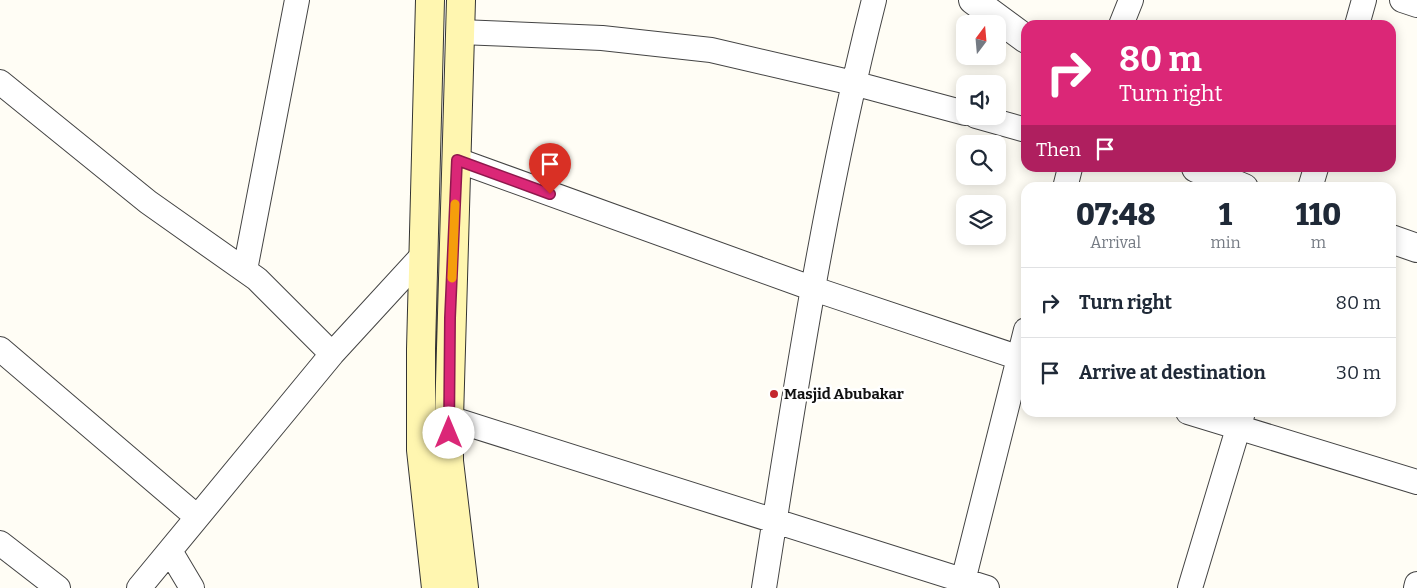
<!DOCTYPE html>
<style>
:root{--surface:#fff;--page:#f2f2f3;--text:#1f2937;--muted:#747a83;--line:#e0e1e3}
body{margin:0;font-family:Bitter,serif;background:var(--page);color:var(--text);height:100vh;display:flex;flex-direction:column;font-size:19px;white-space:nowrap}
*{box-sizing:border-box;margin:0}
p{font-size:16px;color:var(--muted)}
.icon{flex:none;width:28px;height:28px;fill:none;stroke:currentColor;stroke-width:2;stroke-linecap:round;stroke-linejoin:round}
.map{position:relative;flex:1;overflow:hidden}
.drawer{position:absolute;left:1021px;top:182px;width:375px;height:235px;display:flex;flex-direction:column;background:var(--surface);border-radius:15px;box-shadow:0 2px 12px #0003}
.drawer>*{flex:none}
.top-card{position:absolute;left:1021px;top:20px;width:375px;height:152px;border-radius:15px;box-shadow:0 2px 12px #0003;background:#db2777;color:#fff;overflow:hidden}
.needle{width:32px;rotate:16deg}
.fabs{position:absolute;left:956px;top:15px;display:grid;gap:10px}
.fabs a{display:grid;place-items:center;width:50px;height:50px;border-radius:10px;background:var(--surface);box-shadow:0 2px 12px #0003;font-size:25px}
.pin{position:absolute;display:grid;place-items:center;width:42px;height:42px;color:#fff;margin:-51px -21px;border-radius:50% 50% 50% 0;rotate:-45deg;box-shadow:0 0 5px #0007}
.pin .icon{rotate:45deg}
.me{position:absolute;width:55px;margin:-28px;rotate:0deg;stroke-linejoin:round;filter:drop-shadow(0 0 4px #0008)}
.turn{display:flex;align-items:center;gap:18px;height:105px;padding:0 15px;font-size:22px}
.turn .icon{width:65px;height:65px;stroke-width:2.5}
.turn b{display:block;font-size:35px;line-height:42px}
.then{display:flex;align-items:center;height:48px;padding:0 15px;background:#0003;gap:10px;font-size:19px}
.eta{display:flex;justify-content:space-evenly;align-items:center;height:85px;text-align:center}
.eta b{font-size:30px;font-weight:800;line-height:35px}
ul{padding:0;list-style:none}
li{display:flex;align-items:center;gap:15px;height:70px;padding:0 15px;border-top:1px solid var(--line)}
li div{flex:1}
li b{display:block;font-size:19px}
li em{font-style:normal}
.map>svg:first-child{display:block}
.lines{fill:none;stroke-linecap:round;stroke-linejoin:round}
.minor-casing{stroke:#444;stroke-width:26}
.tertiary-casing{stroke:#444;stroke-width:30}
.secondary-casing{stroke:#333;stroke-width:30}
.minor{stroke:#fff;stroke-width:24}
.tertiary{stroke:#fff;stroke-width:28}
.secondary{stroke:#fff6b0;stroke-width:28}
.route-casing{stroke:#8e194d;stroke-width:12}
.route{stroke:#db2777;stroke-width:9}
.slow{stroke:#f59e0b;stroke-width:9}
.poi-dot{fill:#c4262e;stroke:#fff;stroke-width:2}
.labels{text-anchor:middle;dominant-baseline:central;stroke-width:5;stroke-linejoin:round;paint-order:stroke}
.poi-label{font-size:15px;font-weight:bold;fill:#111;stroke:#fff;text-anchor:start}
</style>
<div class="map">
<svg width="1417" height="588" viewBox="0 0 1417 588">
<rect width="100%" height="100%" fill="#fffdf5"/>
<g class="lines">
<!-- minor casing -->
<g class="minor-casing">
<path id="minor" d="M1402 0 1417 5
M1121 25 1131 0
M1357 25 1364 0
M460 32 602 38 711 50 853 83 965 113
M0 82 148 202 257 279 332 354
M976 116 1026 130
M457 160 814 289 1026 360
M1065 188 1070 168
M1310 188 1316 168
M245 270 297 0
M0 349 197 517
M1188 412 1417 482
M449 418 987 588
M0 543 58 588
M170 551 192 588
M963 581 1026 330
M139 588 332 354 423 255
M764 588C795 391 825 193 874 0
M1190 588 1243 412
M1416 588 1417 584"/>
</g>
<!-- tertiary casing -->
<g class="tertiary-casing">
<path id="tertiary" d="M973 0 1026 39
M1196 168 1244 188
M1391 239 1417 248"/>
</g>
<!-- secondary casing -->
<g class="secondary-casing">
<path id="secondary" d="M430 0 421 349V450L436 588
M461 0 449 418V461L464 588"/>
</g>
<!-- minor -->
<use href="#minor" class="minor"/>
<!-- tertiary -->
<use href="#tertiary" class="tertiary"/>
<!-- secondary -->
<use href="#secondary" class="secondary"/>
</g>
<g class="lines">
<!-- route casing -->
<g class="route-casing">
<path id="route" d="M449 433 450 318 457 160 550 194"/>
</g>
<!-- route -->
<use href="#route" class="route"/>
<!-- slow -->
<path class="slow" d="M452 278 455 204"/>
</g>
<!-- markers -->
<circle class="poi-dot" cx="774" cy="394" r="5"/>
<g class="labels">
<!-- poi labels -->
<g class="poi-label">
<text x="784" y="394">Masjid Abubakar</text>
</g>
</g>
</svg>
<div class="fabs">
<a><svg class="needle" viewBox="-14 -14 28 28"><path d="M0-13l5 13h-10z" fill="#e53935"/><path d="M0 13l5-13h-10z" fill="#747a83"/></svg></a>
<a><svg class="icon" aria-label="sound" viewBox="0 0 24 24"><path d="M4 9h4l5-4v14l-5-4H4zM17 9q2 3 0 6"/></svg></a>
<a><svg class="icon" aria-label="search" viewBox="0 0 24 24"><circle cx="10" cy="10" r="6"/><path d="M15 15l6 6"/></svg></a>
<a><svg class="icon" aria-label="layers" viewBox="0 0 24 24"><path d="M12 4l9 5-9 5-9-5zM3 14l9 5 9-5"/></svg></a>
</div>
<div class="pin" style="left:550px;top:194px;background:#d93025"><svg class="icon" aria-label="arrive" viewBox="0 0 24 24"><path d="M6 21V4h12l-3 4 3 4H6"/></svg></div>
<svg class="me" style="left:449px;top:433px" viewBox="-20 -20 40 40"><circle r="19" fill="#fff"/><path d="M0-13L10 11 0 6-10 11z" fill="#db2777"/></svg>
<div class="top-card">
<div class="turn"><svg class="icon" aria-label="right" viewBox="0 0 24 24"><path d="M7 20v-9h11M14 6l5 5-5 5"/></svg><div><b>80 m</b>Turn right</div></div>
<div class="then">Then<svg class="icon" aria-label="arrive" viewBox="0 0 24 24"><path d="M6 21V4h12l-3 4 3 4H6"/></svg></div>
</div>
<section class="drawer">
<div class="eta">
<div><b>07:48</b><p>Arrival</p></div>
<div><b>1</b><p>min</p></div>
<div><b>110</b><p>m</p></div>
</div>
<ul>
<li><svg class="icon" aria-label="right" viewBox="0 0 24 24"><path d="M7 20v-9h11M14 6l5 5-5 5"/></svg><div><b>Turn right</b></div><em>80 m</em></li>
<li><svg class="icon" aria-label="arrive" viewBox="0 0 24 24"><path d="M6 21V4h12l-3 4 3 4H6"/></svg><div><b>Arrive at destination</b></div><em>30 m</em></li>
</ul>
</section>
</div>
